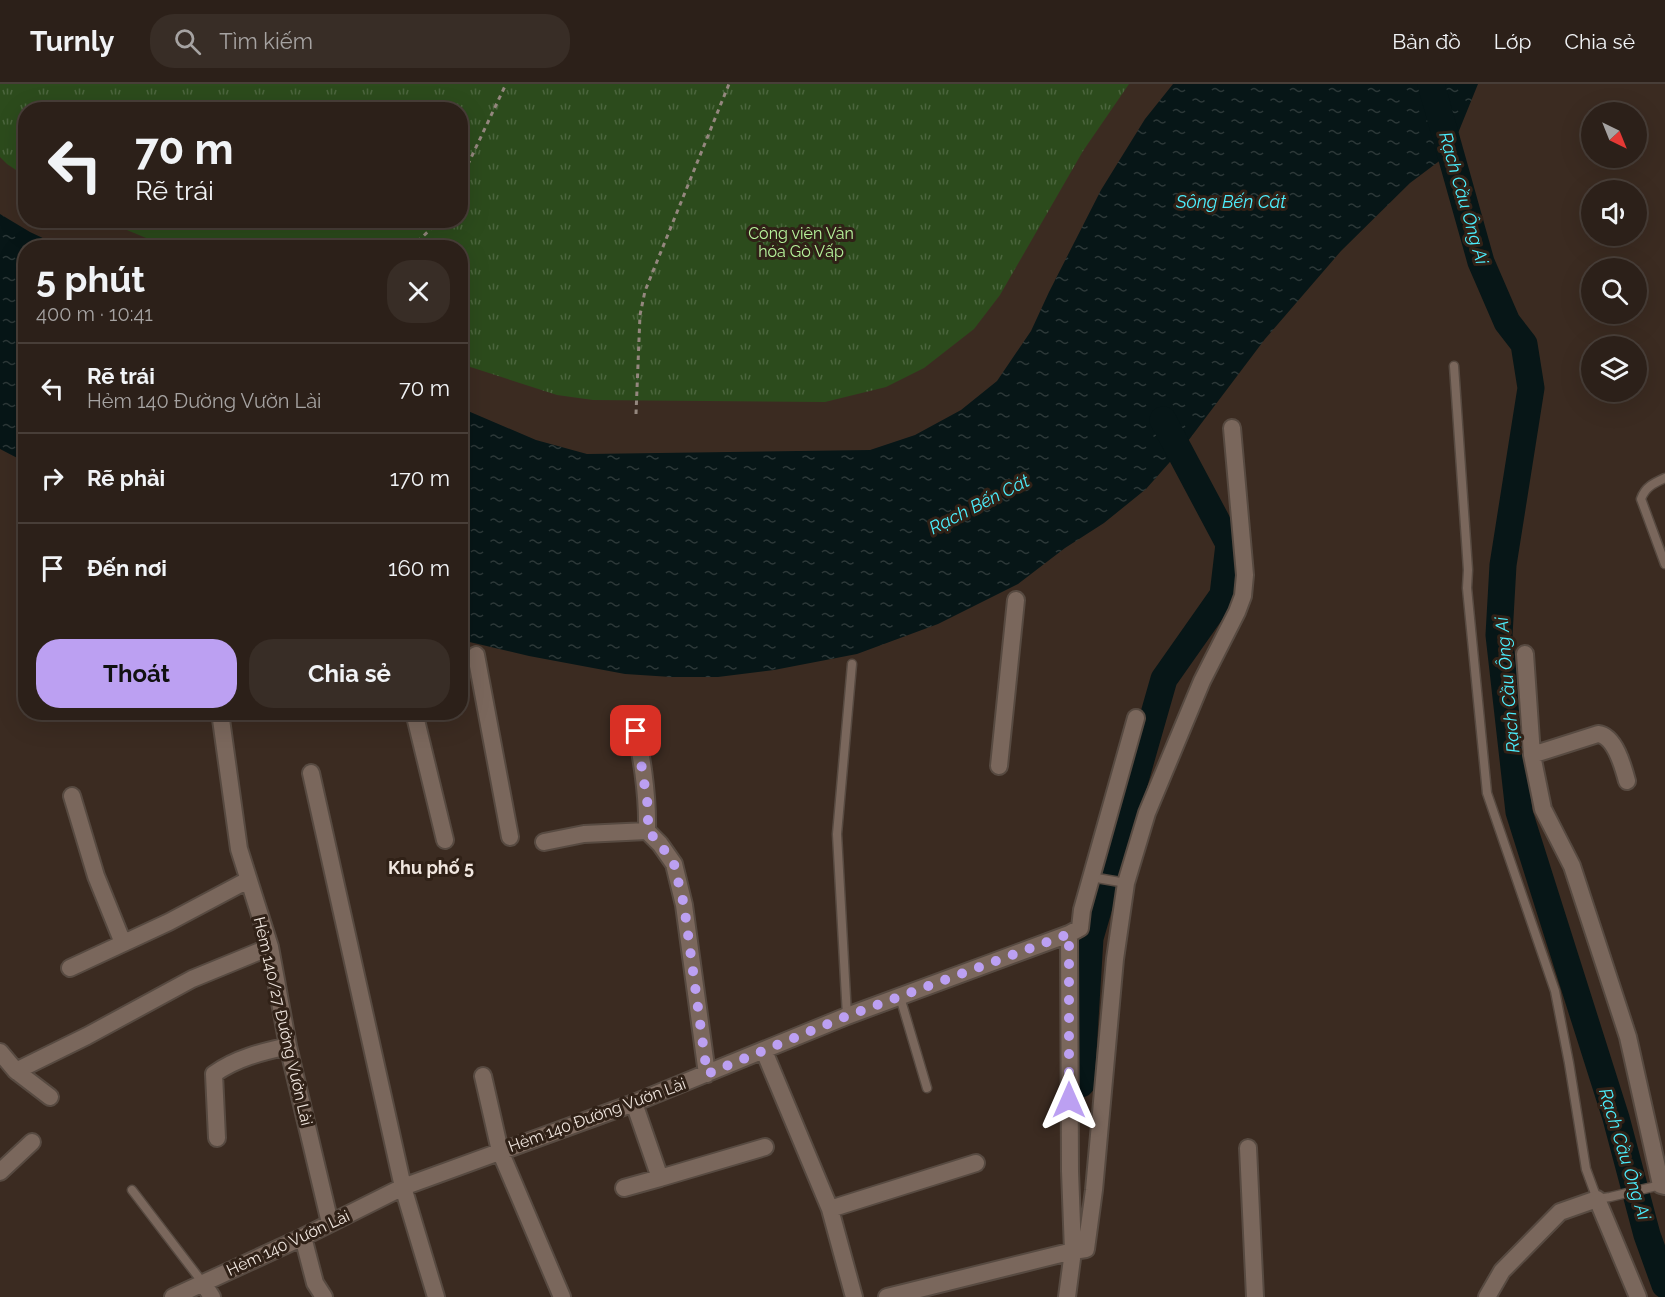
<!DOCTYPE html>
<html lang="vi">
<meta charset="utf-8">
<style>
:root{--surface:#2c2019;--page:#382d26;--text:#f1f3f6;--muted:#a6a3a2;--line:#483e38;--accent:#bca0f2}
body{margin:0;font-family:Raleway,sans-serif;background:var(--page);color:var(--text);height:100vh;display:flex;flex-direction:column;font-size:22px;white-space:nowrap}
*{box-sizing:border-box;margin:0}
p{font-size:20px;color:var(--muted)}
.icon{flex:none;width:33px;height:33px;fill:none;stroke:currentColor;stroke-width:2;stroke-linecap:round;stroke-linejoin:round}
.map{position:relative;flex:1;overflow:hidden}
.side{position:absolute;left:18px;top:156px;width:450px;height:480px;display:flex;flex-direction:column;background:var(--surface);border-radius:24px;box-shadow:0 6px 24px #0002,0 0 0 2px var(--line)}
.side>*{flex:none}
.top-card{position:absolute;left:18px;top:18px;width:450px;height:126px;border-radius:24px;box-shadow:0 6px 24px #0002,0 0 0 2px var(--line);background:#2c2019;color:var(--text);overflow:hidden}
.needle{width:39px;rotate:137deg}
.buttons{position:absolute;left:1581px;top:18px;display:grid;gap:12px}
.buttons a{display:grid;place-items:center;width:66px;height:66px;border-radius:50%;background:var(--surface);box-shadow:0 6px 24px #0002,0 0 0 2px var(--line);font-size:30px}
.pin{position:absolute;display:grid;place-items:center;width:51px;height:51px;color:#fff;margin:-26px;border-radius:12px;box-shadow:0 3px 9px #0006}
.me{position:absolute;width:66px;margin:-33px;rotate:0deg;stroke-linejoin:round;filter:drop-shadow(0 0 4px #0008)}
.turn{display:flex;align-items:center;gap:21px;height:126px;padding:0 18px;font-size:27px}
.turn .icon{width:78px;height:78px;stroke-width:2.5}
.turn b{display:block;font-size:42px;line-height:51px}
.round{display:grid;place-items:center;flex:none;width:63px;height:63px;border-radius:24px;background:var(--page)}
.head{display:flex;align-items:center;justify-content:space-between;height:102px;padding:0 18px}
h1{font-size:36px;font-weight:700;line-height:45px}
.button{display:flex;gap:12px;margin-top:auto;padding:12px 18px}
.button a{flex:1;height:69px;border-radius:24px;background:var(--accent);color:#111;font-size:24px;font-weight:700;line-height:69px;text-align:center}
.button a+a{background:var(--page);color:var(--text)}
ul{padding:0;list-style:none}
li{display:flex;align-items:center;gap:18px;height:90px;padding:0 18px;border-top:2px solid var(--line)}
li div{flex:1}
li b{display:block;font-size:22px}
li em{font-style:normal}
header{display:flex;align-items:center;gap:36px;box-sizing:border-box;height:84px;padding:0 30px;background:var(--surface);border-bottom:2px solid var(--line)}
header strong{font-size:28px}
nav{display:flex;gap:33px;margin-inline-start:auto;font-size:21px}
.search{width:420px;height:54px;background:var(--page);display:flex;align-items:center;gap:15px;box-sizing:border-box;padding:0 21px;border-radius:24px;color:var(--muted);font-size:22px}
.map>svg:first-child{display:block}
.park{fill:url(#park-tufts)}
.water{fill:url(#water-ripples)}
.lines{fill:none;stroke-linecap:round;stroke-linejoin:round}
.river{stroke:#071617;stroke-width:27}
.lane-casing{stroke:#574a41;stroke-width:11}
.street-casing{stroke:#574a41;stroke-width:20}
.path{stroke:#94877e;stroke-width:3;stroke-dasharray:4.5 4.5;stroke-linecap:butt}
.lane{stroke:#7a675c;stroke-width:8}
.street{stroke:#7a675c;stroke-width:16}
.route{stroke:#bca0f2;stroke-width:10;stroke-dasharray:0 18}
.labels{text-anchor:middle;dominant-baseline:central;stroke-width:6;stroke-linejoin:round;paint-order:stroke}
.park-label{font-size:16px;fill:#b7f49c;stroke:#302117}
.street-label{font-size:16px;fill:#f1e7e0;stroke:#302117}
.water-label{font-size:18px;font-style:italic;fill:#4ceffe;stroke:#302117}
.neighbourhood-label{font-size:18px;font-weight:bold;fill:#f1e7e0;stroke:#302117}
</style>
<header>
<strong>Turnly</strong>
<div class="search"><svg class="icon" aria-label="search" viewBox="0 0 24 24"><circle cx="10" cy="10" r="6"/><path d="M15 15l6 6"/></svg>Tìm kiếm</div>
<nav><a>Bản đồ</a><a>Lớp</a><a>Chia sẻ</a></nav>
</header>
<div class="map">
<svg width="1665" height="1213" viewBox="0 0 1665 1213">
<defs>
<pattern id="park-tufts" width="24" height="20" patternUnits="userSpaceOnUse" patternTransform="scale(1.5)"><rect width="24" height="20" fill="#2c4b1c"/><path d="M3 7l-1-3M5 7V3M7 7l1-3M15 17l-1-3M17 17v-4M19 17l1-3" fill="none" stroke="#4b653d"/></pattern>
<pattern id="water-ripples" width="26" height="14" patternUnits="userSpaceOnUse" patternTransform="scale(1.5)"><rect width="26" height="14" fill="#071617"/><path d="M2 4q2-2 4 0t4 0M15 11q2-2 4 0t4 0" fill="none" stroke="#2c3838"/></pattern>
</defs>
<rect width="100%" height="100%" fill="#3b2b21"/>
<!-- park -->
<path class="park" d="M0 0H1129L1083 67 1000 211 974 245 924 284 886 303 825 318 593 316 557 311 461 280 460 164 168 163 105 137 460 136V26H26L25 92 7 80 0 73Z"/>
<!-- water -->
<path class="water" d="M1173 0H1478L1450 69 1410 99 1341 167 1265 255 1185 361 1146 405 1104 439 1065 464 1018 500 938 540 857 570 774 586 718 593H671L625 590 529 572 461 556V324L536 356 587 370 870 366 915 351 961 326 997 297 1031 247 1049 208 1101 106 1145 35Z
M0 130 30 148 62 163 26 164 25 378 0 365Z"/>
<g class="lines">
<!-- river -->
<path class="river" d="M1431 0 1481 178 1507 238 1524 260 1531 304 1503 481 1499 551 1519 728 1616 1034 1647 1151 1665 1201
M1081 1000 1090 854 1164 595 1223 511 1229 460 1163 336"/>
<!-- lane casing -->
<g class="lane-casing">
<path id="lane" d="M1454 282 1468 486 1467 504 1487 709 1555 907 1569 979 1586 1085 1597 1115 1610 1113 1661 1101
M1665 394C1654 399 1645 403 1641 415L1665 480
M1091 793 1126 799
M900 913 927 1004
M847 932 837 750 852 580
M132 1106 203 1199"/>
</g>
<!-- street casing -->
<g class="street-casing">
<path id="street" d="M1525 570 1532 671 1543 725 1572 782 1628 953 1661 1101 1665 1102
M476 571 510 753
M220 628 239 765 270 863 288 962 330 1139
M414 628 445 756
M633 631C641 669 648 708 647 747L660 760 674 780 684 821 707 990
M1532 671 1598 650C1615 652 1623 682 1627 697
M999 682 1016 516
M311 689 403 1103 436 1213
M72 712 96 792 123 859
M544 758 584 750 647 747
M1069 850 1080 844 1082 826 1136 634
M70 884 169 838 248 796
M764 967 830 1125 854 1213
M0 968 16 987 87 952 192 895 270 863
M16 987 50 1013
M483 992 500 1067 562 1213
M634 1019 660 1094 765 1063
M217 1054 214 990C236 974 262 968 288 962
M1248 1064 1255 1213
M0 1088 32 1058
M624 1104 660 1094
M830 1125 976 1079
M303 1153 315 1199 324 1213
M203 1199 212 1213
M173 1213 303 1153 403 1103 634 1019 847 932 1069 850 1070 1087 1073 1167 1067 1213
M887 1213 1073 1167 1086 1165 1094 1106 1115 875 1126 799 1147 729 1202 597 1237 528 1243 512 1245 491 1232 344
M1487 1213 1502 1187 1560 1128 1597 1115 1638 1213"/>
</g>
<!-- path -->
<path class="path" d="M460 97 506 0
M411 164 440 136
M636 330 640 231 645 207 729 0"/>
<!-- lane -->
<use href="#lane" class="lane"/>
<!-- street -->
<use href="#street" class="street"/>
</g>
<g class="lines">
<!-- route -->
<path class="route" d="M636 647 648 723V747L660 760 674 780 684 821 707 990 847 932 1069 850V1016"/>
</g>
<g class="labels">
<!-- park labels -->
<g class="park-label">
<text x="801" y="149">Công viên Văn<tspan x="801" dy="18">hóa Gò Vấp</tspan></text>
</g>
<!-- street labels -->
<g class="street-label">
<text transform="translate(283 937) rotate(77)">Hẻm 140/27 Đường Vườn Lài</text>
<text transform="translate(597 1031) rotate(-20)">Hẻm 140 Đường Vườn Lài</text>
<text transform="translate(288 1159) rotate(-25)">Hẻm 140 Vườn Lài</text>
</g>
<!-- water labels -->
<g class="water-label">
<text transform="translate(1464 114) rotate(74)">Rạch Cầu Ông Ai</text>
<text x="1231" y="117">Sông Bến Cát</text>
<text transform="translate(979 420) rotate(-27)">Rạch Bến Cát</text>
<text transform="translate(1507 601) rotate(-95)">Rạch Cầu Ông Ai</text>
<text transform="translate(1625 1070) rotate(73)">Rạch Cầu Ông Ai</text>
</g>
<!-- neighbourhood labels -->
<g class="neighbourhood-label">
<text x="431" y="783">Khu phố 5</text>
</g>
</g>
</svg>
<div class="buttons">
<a><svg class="needle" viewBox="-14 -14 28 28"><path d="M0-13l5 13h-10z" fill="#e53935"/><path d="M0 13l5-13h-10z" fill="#a6a3a2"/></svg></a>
<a><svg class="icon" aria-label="sound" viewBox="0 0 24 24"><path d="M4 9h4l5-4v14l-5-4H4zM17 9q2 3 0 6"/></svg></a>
<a><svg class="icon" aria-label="search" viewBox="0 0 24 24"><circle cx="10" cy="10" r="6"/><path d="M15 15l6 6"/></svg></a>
<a><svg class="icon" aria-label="layers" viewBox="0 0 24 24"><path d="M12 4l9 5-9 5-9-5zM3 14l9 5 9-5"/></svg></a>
</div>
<div class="pin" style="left:636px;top:647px;background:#d93025"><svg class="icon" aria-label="arrive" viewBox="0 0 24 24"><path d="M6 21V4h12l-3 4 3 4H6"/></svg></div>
<svg class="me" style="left:1069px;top:1016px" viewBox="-20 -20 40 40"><path d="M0-17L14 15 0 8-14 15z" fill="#bca0f2" stroke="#fff" stroke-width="4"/></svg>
<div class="top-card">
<div class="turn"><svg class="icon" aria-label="left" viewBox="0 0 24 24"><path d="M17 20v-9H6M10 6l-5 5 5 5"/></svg><div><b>70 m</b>Rẽ trái</div></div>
</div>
<section class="side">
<div class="head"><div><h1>5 phút</h1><p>400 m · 10:41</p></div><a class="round"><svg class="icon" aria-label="close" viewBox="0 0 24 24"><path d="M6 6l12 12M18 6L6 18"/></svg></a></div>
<ul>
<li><svg class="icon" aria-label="left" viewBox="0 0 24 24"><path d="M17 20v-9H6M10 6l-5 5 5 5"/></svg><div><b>Rẽ trái</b><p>Hẻm 140 Đường Vườn Lài</p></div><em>70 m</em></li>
<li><svg class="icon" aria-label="right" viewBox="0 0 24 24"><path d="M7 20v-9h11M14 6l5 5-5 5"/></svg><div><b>Rẽ phải</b></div><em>170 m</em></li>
<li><svg class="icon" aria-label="arrive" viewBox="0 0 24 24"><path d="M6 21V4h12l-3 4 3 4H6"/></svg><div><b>Đến nơi</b></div><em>160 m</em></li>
</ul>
<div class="button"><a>Thoát</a><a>Chia sẻ</a></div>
</section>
</div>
